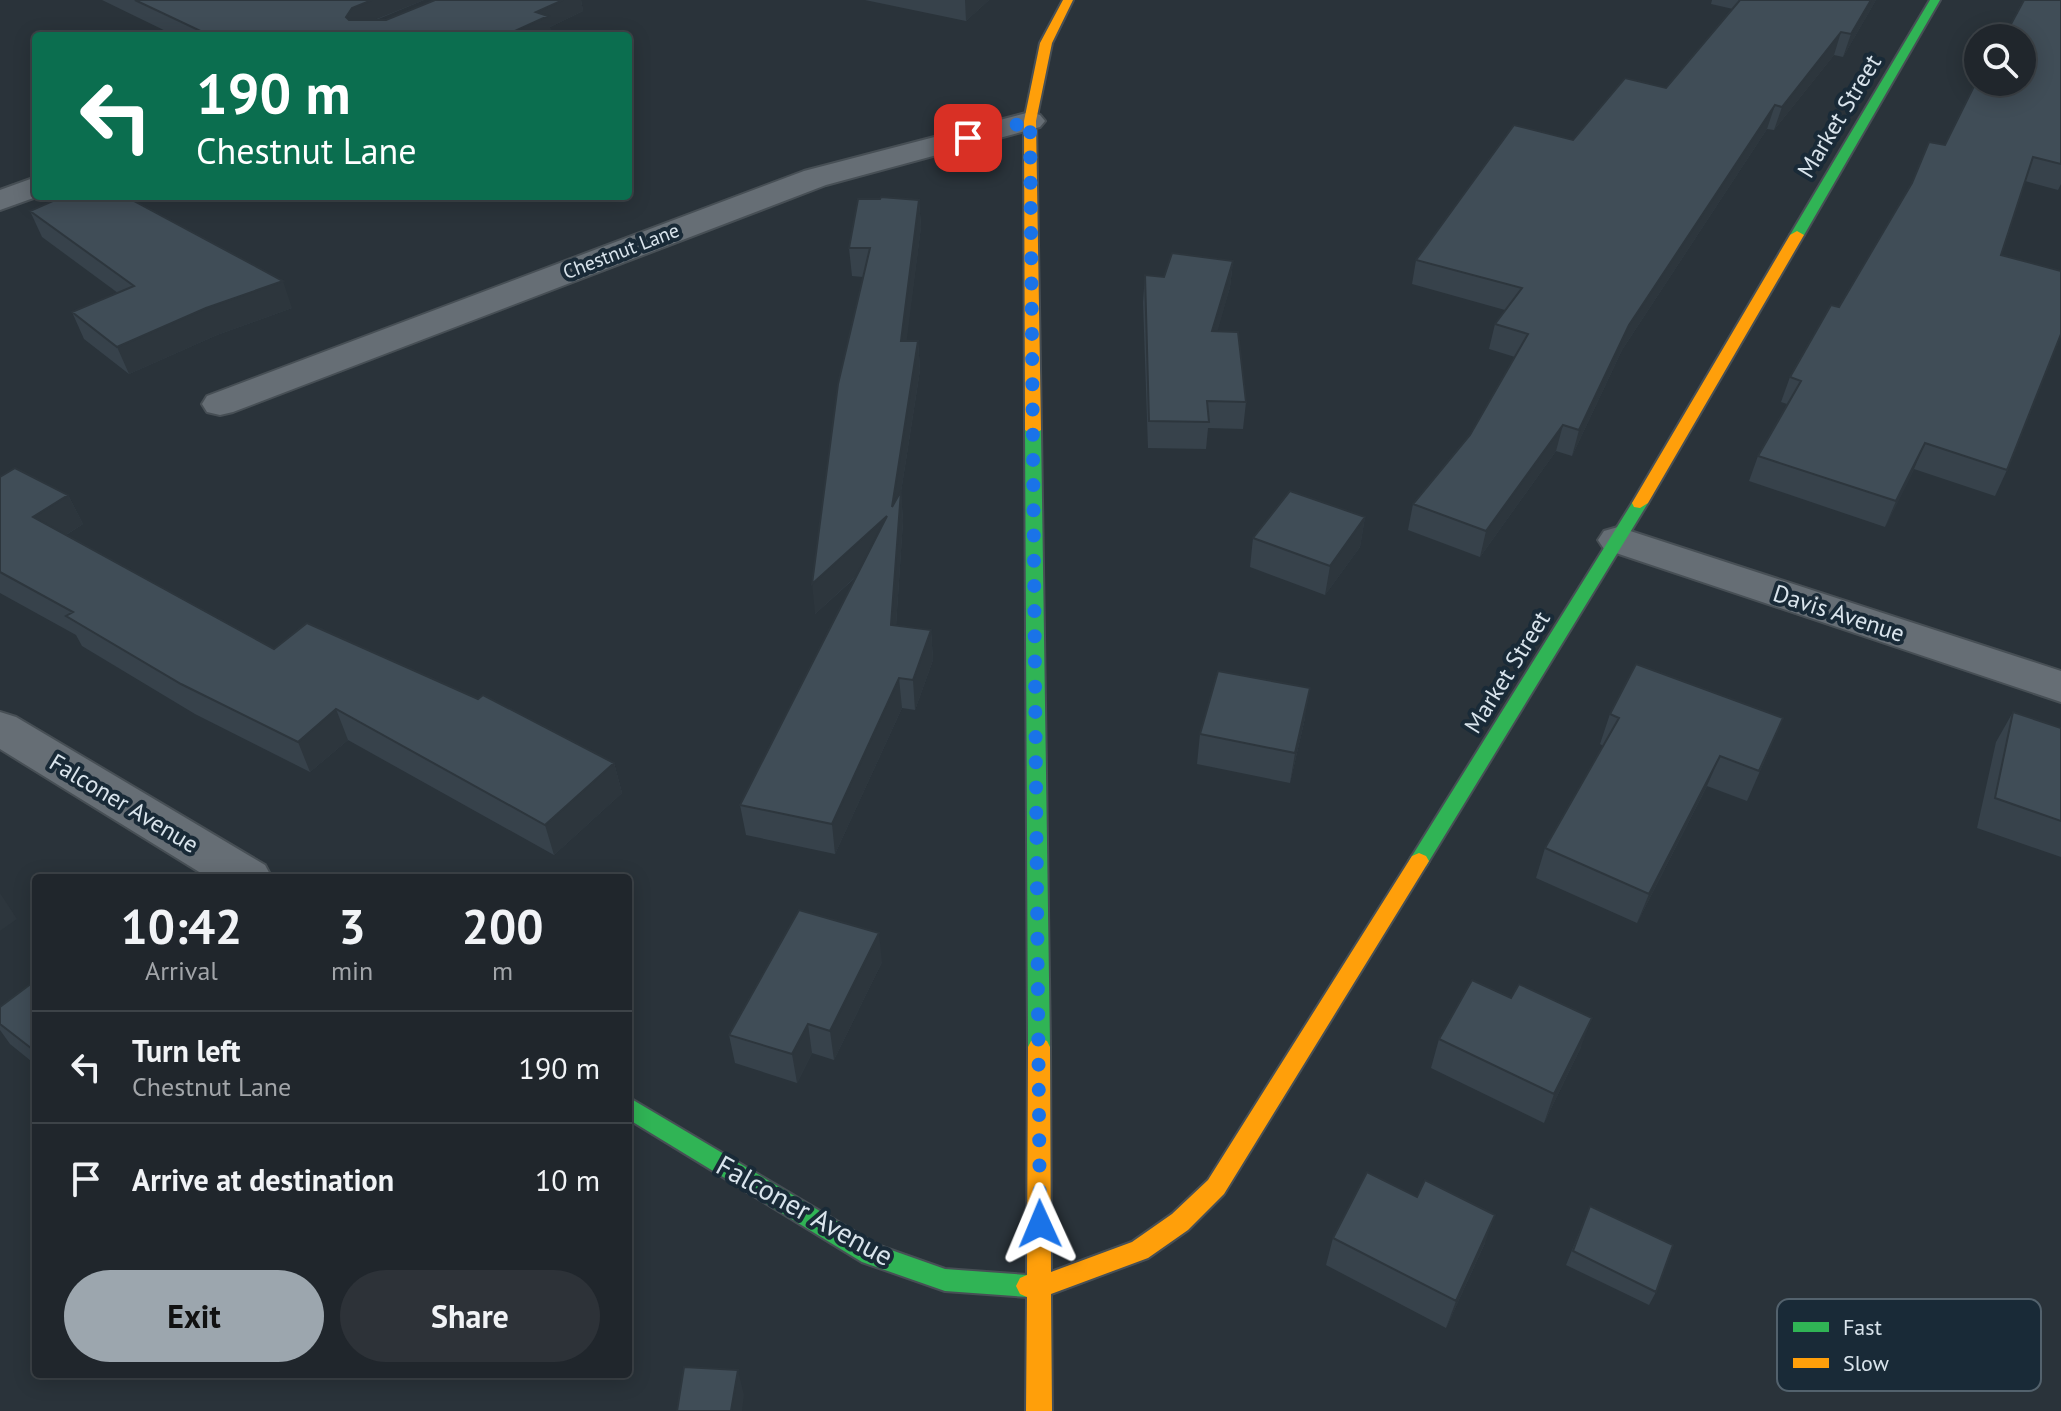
<!DOCTYPE html>
<style>
:root{--surface:#20262c;--page:#2d3238;--text:#f1f3f6;--muted:#a2a5a9;--line:#3d4348;--accent:#9ca6ae}
body{margin:0;font-family:"PT Sans",sans-serif;background:var(--page);color:var(--text);height:100vh;display:flex;flex-direction:column;font-size:30px;white-space:nowrap}
*{box-sizing:border-box;margin:0}
p{font-size:26px;color:var(--muted)}
.icon{flex:none;width:44px;height:44px;fill:none;stroke:currentColor;stroke-width:2;stroke-linecap:round;stroke-linejoin:round}
.map{position:relative;flex:1;overflow:hidden}
.sheet{position:absolute;left:32px;top:874px;width:600px;height:504px;display:flex;flex-direction:column;background:var(--surface);border-radius:8px;box-shadow:0 4px 20px #0003,0 0 0 2px var(--line)}
.sheet>*{flex:none}
.hud{position:absolute;left:32px;top:32px;width:600px;height:168px;border-radius:8px;box-shadow:0 4px 20px #0003,0 0 0 2px var(--line);background:#0b6e4f;color:#fff;overflow:hidden}
.tools{position:absolute;left:1964px;top:24px;display:grid;gap:16px}
.tools a{display:grid;place-items:center;width:72px;height:72px;border-radius:50%;background:var(--surface);box-shadow:0 4px 20px #0003,0 0 0 2px var(--line);font-size:40px}
.pin{position:absolute;display:grid;place-items:center;width:68px;height:68px;color:#fff;margin:-34px;border-radius:16px;box-shadow:0 4px 12px #0006}
.me{position:absolute;width:88px;margin:-44px;rotate:359deg;stroke-linejoin:round;filter:drop-shadow(0 0 6px #0008)}
.turn{display:flex;align-items:center;gap:28px;height:168px;padding:0 32px;font-size:36px}
.turn .icon{width:104px;height:104px;stroke-width:2.5}
.turn b{display:block;font-size:56px;line-height:68px}
.eta{display:flex;justify-content:space-evenly;align-items:center;height:136px;text-align:center}
.eta b{font-size:48px;font-weight:700;line-height:56px}
.cta{display:flex;gap:16px;margin-top:auto;padding:16px 32px}
.cta a{flex:1;height:92px;border-radius:48px;background:var(--accent);color:#111;font-size:32px;font-weight:700;line-height:92px;text-align:center}
.cta a+a{background:var(--page);color:var(--text)}
ul{padding:0;list-style:none}
li{display:flex;align-items:center;gap:24px;height:112px;padding:0 32px;border-top:2px solid var(--line)}
li div{flex:1}
li b{display:block;font-size:30px}
li em{font-style:normal}
.map>svg:first-child{display:block}
.lines{fill:none;stroke-linecap:round;stroke-linejoin:round}
.street-casing{stroke:#474f55;stroke-width:4}
.fast-casing{stroke:#474f55;stroke-width:4}
.slow-casing{stroke:#474f55;stroke-width:4}
.street{fill:#666e75;fill-rule:evenodd}
.fast{fill:#30b455;fill-rule:evenodd}
.slow{fill:#ff9f0a;fill-rule:evenodd}
.wall{fill:#37424b}
.shaded-wall{fill:#2d363d}
.building{fill:#404d57;stroke:#2d363d;stroke-width:2}
.route{stroke:#1a73e8;stroke-width:14;stroke-dasharray:0 25.2}
.labels{text-anchor:middle;dominant-baseline:central;stroke-width:8;stroke-linejoin:round;paint-order:stroke}
.far-street-label{font-size:20px;fill:#d9e4ec;stroke:#192a37}
.street-label{font-size:24px;fill:#d9e4ec;stroke:#192a37}
.near-street-label{font-size:28px;fill:#d9e4ec;stroke:#192a37}
.key{fill:#192a37;stroke:#53626d;stroke-width:2}
.key-label{font-size:22px;fill:#d9e4ec}
</style>
<div class="map">
<svg width="2061" height="1411" viewBox="0 0 2061 1411">
<rect width="100%" height="100%" fill="#2a333a"/>
<g class="lines">
<!-- street casing -->
<g class="street-casing">
<path id="street" d="M1030 112 1040 115 1045 121 1040 127 826 185 233 412 220 415 207 412 202 404 207 396 804 171Z
M36 177V196H39L0 210V190Z
M1618 527 2061 671V702L1604 549 1598 540 1604 531Z
M0 712 16 717 265 865 272 878H209L0 749Z"/>
</g>
<!-- fast casing -->
<g class="fast-casing">
<path id="fast" d="M1930 0H1940L1804 235 1792 238 1790 235Z
M1033 425 1041 430 1050 1047 1047 1053 1039 1056 1031 1053 1028 1047 1025 430Z
M1640 498 1648 503 1426 866H1412L1409 861 1412 856 1632 503Z
M628 1097 877 1245 945 1269 1028 1275 1036 1278 1040 1286 1036 1294 1028 1297 945 1291 862 1262 628 1119Z"/>
</g>
<!-- slow casing -->
<g class="slow-casing">
<path id="slow" d="M1063 0H1073L1052 43 1036 121 1041 430 1033 435 1025 430 1024 121 1040 43Z
M1797 231 1804 235 1648 503 1640 508 1634 507 1632 503 1790 235Z
M1419 853 1426 856 1429 861 1426 866 1224 1194 1188 1230 1148 1258 1051 1294 1052 1411H1026L1027 1297 1020 1294 1016 1286 1020 1278 1027 1275 1028 1047 1031 1041 1039 1038 1047 1041 1050 1047 1051 1272 1132 1242 1172 1214 1208 1180 1412 856Z"/>
</g>
<!-- street -->
<use href="#street" class="street"/>
<!-- fast -->
<use href="#fast" class="fast"/>
<!-- slow -->
<use href="#slow" class="slow"/>
</g>
<!-- wall -->
<path class="wall" d="M102 0H424L376 20H386L435 0H581L583 11 550 27 551 35 550 36H176Z
M865 0H989L966 21Z
M1712 0H1876L1843 57 1834 55 1774 130 1767 129 1622 350 1572 456 1556 451 1480 557 1408 530 1413 504 1470 435 1515 357 1489 349 1495 324 1505 310 1412 284 1416 260 1573 140 1666 88 1733 9 1711 4Z
M2061 0V184L2058 190 2025 181 2001 255 2007 470 1995 496 1914 469 1885 527 1749 481 1758 456 1787 404 1781 402 1790 377 1839 307 1945 145 2005 35Z
M919 200 921 227 906 341H918L920 370 901 492 903 521 896 626 931 630 933 660 915 710 902 708 835 854 746 835 740 805 857 576 815 614 863 277 852 276 849 248Z
M30 211 292 308 217 335 129 374 84 339 72 312 118 293 42 237Z
M1233 261 1230 287 1217 331 1246 402 1243 429 1208 428 1206 449 1148 448 1143 302 1145 275 1164 277Z
M0 477 68 495 83 524 66 535 274 649 614 763 622 793 554 855 348 740 310 772 195 714 82 646 76 635 0 593Z
M1365 517 1360 547 1325 595 1250 567 1253 538Z
M2013 712 2061 728V857L1977 828 1996 742Z
M1610 714 1783 718 1747 801 1707 786 1637 923 1536 878 1545 848 1603 746 1600 744Z
M1305 718 1290 783 1197 764 1200 734Z
M882 962 834 1060 812 1053 797 1083 735 1063 729 1035Z
M36 980V1065L10 1044 0 1030V1007Z
M1511 998 1581 1047 1544 1123 1431 1068 1439 1039Z
M1590 1206 1656 1292 1649 1305 1566 1265Z
M1333 1238 1485 1243 1446 1328 1326 1265Z"/>
<!-- shaded-wall -->
<path class="shaded-wall" d="M372 0H424L357 27 346 17 352 8Z
M563 0H581L583 11 550 27 551 35 550 36H508V34L536 12Z
M965 0H989L966 21Z
M1871 0H1876L1843 57 1851 34Z
M1841 32 1834 55 1774 130 1782 107Z
M1775 105 1767 129 1622 350 1572 456 1579 430 1629 325Z
M919 200 921 227 903 370 901 341Z
M1233 261 1230 287 1210 358 1212 331Z
M283 281 292 308 217 335 129 374 117 347 206 308Z
M918 341 920 370 894 537 892 507Z
M1563 425 1556 451 1480 557 1486 531Z
M1925 443 1914 469 1885 527 1896 501Z
M901 491 903 521 894 655 891 625Z
M68 495 83 524 48 546 33 517Z
M887 516 889 546 815 614 812 584Z
M1365 517 1360 547 1325 595 1330 566Z
M931 630 933 660 915 710 913 680Z
M899 678 902 708 835 854 832 824Z
M1310 688 1305 718 1290 783 1295 753Z
M336 709 348 740 310 772 298 742Z
M1720 756 1707 786 1637 923 1649 894Z
M614 763 622 793 554 855 545 825Z
M0 893 17 919 0 931Z
M879 933 882 962 834 1060 830 1031Z
M1592 1018 1581 1047 1544 1123 1554 1094Z
M808 1024 812 1053 797 1083 792 1054Z
M1495 1215 1485 1243 1446 1328 1456 1301Z
M738 1370 744 1395 742 1411H731Z"/>
<!-- building -->
<path class="building" d="M135 0H372L352 8 346 17 349 20H386L435 0H563L536 12 548 16 508 34 513 36H211Z
M1740 0H1871L1851 34 1841 32 1782 107 1775 105 1629 325 1579 430 1563 425 1486 531 1413 504 1470 435 1528 334 1495 324 1522 288 1416 260 1514 125 1573 140 1625 78 1666 88Z
M2024 0H2061V164L2033 157 2001 255 2061 271V334L2007 470 1925 443 1896 501 1758 456 1801 381 1790 377 1831 305 1839 307 1912 183 1929 142 1945 145 1978 78V82H2022V38H1998L2000 34 2005 35Z
M64 196H125L283 281 206 308 117 347 72 312 134 286 30 211Z
M881 197 919 200 901 341H918L892 507 901 491 891 625 931 630 913 680 899 678 832 824 740 805 887 516 812 584 838 384 870 248H849L858 199H880Z
M1172 253 1233 261 1212 331 1238 332 1246 402 1207 401 1209 422 1149 421 1145 275 1164 277Z
M15 468 68 495 33 517 274 649 307 623 478 699 483 695 614 763 545 825 336 709 298 742 181 684 66 616 73 612 0 572V477Z
M1290 491 1365 517 1330 566 1253 538Z
M1636 664 1783 718 1759 771 1720 756 1649 894 1545 848 1619 718 1610 714Z
M1218 671 1310 688 1295 753 1200 734Z
M2013 712 2061 728V821L1995 798Z
M799 910 879 933 830 1031 808 1024 792 1054 729 1035Z
M36 980V1052L0 1024V1007Z
M1472 980 1511 998 1519 984 1592 1018 1554 1094 1439 1039Z
M1367 1172 1417 1197 1425 1180 1495 1215 1456 1301 1333 1238Z
M1590 1206 1673 1245 1656 1292 1573 1251Z
M684 1367 738 1370 731 1411H677Z"/>
<g class="lines">
<!-- route -->
<path class="route" d="M968 138 1030 121 1040 1224"/>
</g>
<g class="labels">
<!-- far-street labels -->
<g class="far-street-label">
<text transform="translate(621 251) rotate(-21)">Chestnut Lane</text>
</g>
<!-- street labels -->
<g class="street-label">
<text transform="translate(1839 116) rotate(-59)">Market Street</text>
<text transform="translate(1839 613) rotate(18)">Davis Avenue</text>
<text transform="translate(1507 672) rotate(-58)">Market Street</text>
<text transform="translate(124 803) rotate(31)">Falconer Avenue</text>
</g>
<!-- near-street labels -->
<g class="near-street-label">
<text transform="translate(805 1210) rotate(29)">Falconer Avenue</text>
</g>
</g>
<!-- legend -->
<rect x="1777" y="1299" width="264" height="92" rx="12" class="key"/>
<rect x="1793" y="1322" width="36" height="10" fill="#30b455"/>
<rect x="1793" y="1358" width="36" height="10" fill="#ff9f0a"/>
<g class="key-label">
<text x="1843" y="1335">Fast</text>
<text x="1843" y="1371">Slow</text>
</g>
</svg>
<div class="tools">
<a><svg class="icon" aria-label="search" viewBox="0 0 24 24"><circle cx="10" cy="10" r="6"/><path d="M15 15l6 6"/></svg></a>
</div>
<div class="pin" style="left:968px;top:138px;background:#d93025"><svg class="icon" aria-label="arrive" viewBox="0 0 24 24"><path d="M6 21V4h12l-3 4 3 4H6"/></svg></div>
<svg class="me" style="left:1040px;top:1224px" viewBox="-20 -20 40 40"><path d="M0-17L14 15 0 8-14 15z" fill="#1a73e8" stroke="#fff" stroke-width="4"/></svg>
<div class="hud">
<div class="turn"><svg class="icon" aria-label="left" viewBox="0 0 24 24"><path d="M17 20v-9H6M10 6l-5 5 5 5"/></svg><div><b>190 m</b>Chestnut Lane</div></div>
</div>
<section class="sheet">
<div class="eta">
<div><b>10:42</b><p>Arrival</p></div>
<div><b>3</b><p>min</p></div>
<div><b>200</b><p>m</p></div>
</div>
<ul>
<li><svg class="icon" aria-label="left" viewBox="0 0 24 24"><path d="M17 20v-9H6M10 6l-5 5 5 5"/></svg><div><b>Turn left</b><p>Chestnut Lane</p></div><em>190 m</em></li>
<li><svg class="icon" aria-label="arrive" viewBox="0 0 24 24"><path d="M6 21V4h12l-3 4 3 4H6"/></svg><div><b>Arrive at destination</b></div><em>10 m</em></li>
</ul>
<div class="cta"><a>Exit</a><a>Share</a></div>
</section>
</div>
